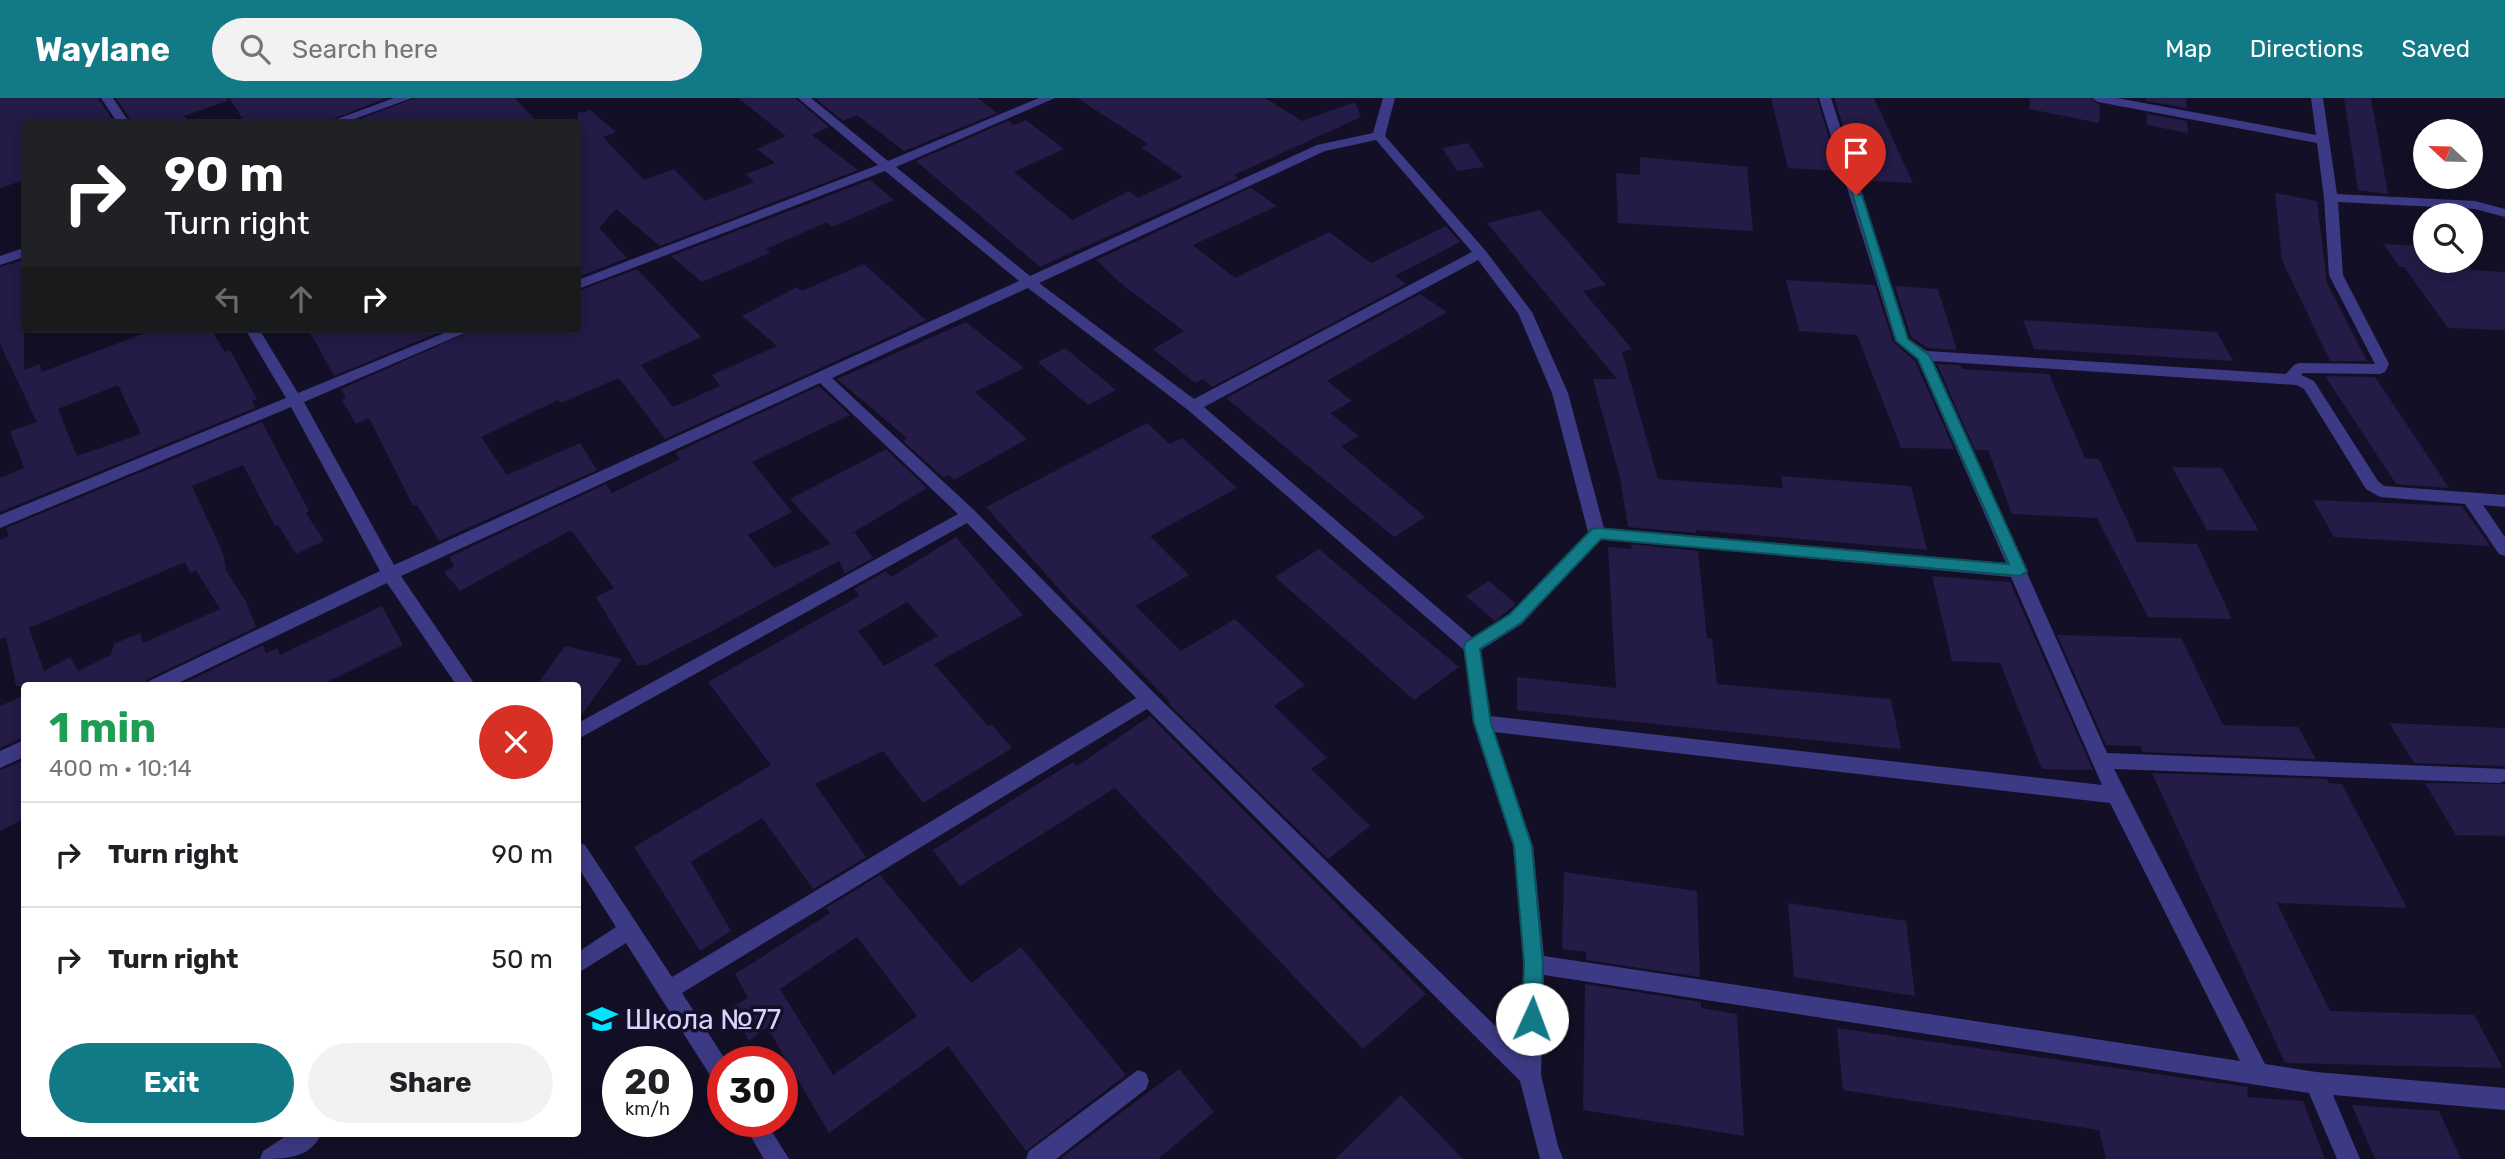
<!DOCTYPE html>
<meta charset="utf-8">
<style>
:root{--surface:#fff;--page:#f2f2f2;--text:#202124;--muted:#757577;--line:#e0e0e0;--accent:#127987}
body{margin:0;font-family:Rubik,sans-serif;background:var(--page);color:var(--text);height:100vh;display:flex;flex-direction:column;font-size:26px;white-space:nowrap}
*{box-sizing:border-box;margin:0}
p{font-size:23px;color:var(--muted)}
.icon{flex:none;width:38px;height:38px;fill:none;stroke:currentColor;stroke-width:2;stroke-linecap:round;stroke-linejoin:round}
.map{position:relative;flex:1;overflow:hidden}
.sheet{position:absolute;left:21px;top:584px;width:560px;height:455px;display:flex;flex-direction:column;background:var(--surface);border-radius:7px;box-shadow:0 4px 18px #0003}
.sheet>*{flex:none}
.banner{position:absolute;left:21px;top:21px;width:560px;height:214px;border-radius:7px;box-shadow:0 4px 18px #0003;background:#202124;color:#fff;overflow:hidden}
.needle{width:46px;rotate:292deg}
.fabs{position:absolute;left:2413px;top:21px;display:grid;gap:14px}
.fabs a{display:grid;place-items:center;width:70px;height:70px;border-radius:50%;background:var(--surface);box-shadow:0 4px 18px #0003;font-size:35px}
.speed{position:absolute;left:602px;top:948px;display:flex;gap:14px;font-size:35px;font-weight:700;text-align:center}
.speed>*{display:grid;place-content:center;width:91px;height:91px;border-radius:50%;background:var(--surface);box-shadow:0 4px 18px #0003;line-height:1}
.speed small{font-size:18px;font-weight:400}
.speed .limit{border:10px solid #d22;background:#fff;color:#111}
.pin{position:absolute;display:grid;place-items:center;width:60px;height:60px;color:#fff;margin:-72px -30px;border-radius:50% 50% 50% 0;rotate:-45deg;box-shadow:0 0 7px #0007}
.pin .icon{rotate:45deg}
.me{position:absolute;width:77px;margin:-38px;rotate:2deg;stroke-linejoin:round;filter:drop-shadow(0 0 5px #0008)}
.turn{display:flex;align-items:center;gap:24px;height:147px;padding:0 28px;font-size:32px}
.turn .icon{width:91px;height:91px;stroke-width:2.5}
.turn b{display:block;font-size:49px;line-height:60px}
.lanes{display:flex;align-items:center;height:66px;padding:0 28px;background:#0003;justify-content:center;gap:35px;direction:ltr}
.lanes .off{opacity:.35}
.round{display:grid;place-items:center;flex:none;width:74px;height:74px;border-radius:37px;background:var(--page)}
.headline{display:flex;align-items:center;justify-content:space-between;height:119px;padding:0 28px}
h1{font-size:42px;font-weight:700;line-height:52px;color:#1e9e55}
.primary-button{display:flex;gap:14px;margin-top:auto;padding:14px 28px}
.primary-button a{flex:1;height:80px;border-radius:42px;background:var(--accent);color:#fff;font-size:28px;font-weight:700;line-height:80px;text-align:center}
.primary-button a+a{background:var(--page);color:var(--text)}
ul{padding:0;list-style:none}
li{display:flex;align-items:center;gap:21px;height:105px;padding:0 28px;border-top:2px solid var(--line)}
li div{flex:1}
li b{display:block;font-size:26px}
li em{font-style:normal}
header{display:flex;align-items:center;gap:42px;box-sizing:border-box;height:98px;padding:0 35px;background:var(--accent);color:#fff}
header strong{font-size:33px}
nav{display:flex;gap:38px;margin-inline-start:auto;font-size:24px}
.search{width:490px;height:63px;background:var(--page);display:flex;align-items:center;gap:18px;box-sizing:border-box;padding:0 24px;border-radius:38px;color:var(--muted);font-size:26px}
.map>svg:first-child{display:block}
.building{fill:#241b47;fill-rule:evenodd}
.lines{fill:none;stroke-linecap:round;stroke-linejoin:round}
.street{fill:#3d3a85;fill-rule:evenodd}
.route{fill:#127987;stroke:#0c4f58;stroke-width:2}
.labels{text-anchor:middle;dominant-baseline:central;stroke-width:7;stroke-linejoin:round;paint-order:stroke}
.near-poi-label{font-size:28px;fill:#d9d4ff;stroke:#130f26;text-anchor:start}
</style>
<header>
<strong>Waylane</strong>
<div class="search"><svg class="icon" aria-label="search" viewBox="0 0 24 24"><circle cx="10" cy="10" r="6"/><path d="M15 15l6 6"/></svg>Search here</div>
<nav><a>Map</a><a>Directions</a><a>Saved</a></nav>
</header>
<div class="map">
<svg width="2505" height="1061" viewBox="0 0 2505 1061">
<rect width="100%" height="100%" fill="#130f26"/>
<!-- building -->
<path class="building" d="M0 0H98L114 24H24V82L0 90Z
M116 0H227V3L184 18 189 24H132Z
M229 0H386L326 24H245Z
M415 0H515L537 24H352Z
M738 0H795L829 29 812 37 858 72 660 148 616 111 599 130 627 160 578 179V12L581 15 590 12 616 34 603 39 644 82 674 71 705 103 754 84 746 76 775 65 757 51 786 38Z
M815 0H978L997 15 904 53 857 17 843 23Z
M1077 0H1265L1302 23 1355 4 1361 19 1234 77 1238 80 1040 169 916 63 1008 23 1014 27 1026 22 1064 51 1014 74 1072 122 1129 93 1138 100 1183 79 1141 49 1148 46Z
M1771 0H1817L1839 73 1788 70Z
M1834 0H1874L1913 85 1872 83 1868 74H1858Z
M2030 0H2090L2100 7 2099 25 2029 11Z
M2146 0H2186L2187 10 2146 3Z
M2344 0H2371L2388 96 2358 92Z
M2147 16 2187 23 2188 35 2147 27Z
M1468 45 1484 69 1457 73 1442 50Z
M1640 59 1747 69 1753 133 1618 125 1616 75 1640 77Z
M870 82 894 102 832 129 827 124 766 151 770 155 702 184 671 158Z
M1251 90 1277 108 1193 147 1235 180 1329 134 1371 165 1446 128 1460 144 1395 178 1406 186 1212 289 1203 281 1195 285 1153 251 1184 233 1124 188 1096 162Z
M2275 95 2317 103 2327 185 2367 263H2330L2282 162Z
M1540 112 1606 187 1583 193 1632 251 1622 254 1658 381 1783 390 1781 378 1911 388 1927 452 1696 432V435L1628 429 1620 380 1593 281H1617L1487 125Z
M2383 146 2426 148V163H2465L2472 172 2505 174V232L2448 230 2404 169H2400Z
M24 162V272L39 266 42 274 155 231H211L225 254 230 252 257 301 252 303 255 310 0 414V380L24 370 10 333 37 324 0 246V169ZM118 287 141 336 77 358 58 311Z
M864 166 926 222 665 341 619 280 561 305 558 302 481 339 507 377 580 345 597 372 439 443 417 407 413 408 369 320 356 326 342 302 346 300 341 291 476 231H578V193L637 171 701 239 641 267 673 309 720 288 712 277 777 248 742 218 797 189 802 193Z
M1786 182 1875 187 1893 244 1915 263 1954 351 1901 350 1857 237 1799 233Z
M1895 188 1938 191 1957 252 1928 250 1911 239Z
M1420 196 1447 214 1327 283 1352 303 1330 315 1359 338 1341 348 1425 419 1394 439 1226 300Z
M2023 222 2217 234 2233 263 2034 251Z
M966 224 1024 270 975 294 1027 341 954 382 949 377 944 380 903 343 907 340 837 281Z
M308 231H447L334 278Z
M1065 250 1116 292 1088 307 1038 264Z
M1937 266 1961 267 1962 271 2049 276 2085 360 2099 361 2137 444 2197 446 2232 521 2148 519 2097 420 2012 416 1988 352H1975Z
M2325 278 2375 279 2449 390 2396 386Z
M819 288 850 317 752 364 792 414 748 437 774 470 831 446 790 401 886 351 927 390 851 436 855 435 873 460 845 475 839 463 714 532 646 567H637L596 499 614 490 571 432 460 493 444 474 454 468 449 459 606 386 612 395 680 361 675 355Z
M262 324 309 413 306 415 324 443 296 456 278 427 275 428 243 367 192 388 223 455 226 472 246 504 256 529 148 581 144 588H16L6 539 0 541V442L9 438 6 430ZM185 464 190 475 196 472 220 511 143 545 140 535 114 546 111 557 78 573 70 559 44 573 29 530Z
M1147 325 1170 346 1182 340 1237 390 1150 438 1189 477 1136 508 1181 553 1235 521 1305 587 1274 608 1327 660 1311 671 1370 728 1328 761 1168 605 1170 604 1068 501 986 409Z
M2172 369 2222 370 2259 433 2207 432Z
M2313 402 2462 408 2490 448 2334 439Z
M956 439 1023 517 934 566 988 628 991 626 1012 650 923 705 883 653 815 686 866 759 813 791 762 720 691 764 731 833 700 853 634 749 771 667 708 584 859 498 854 491 886 473 891 479ZM907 504 938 538 884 568 858 533Z
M1631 446 1698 453 1707 540 1712 541 1717 586 1891 601 1901 651 1517 612V579L1616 590 1608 449 1632 451Z
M1319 451 1392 513 1459 569 1414 602 1275 479Z
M1932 478 2010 484 2093 672 2042 671 2000 565 1952 563Z
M1489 483 1516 506 1495 523 1466 498Z
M382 508 403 547 319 588H178L263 547 266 555 277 550 280 557Z
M2057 537 2181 540 2223 627 2298 629 2316 661 2143 654 2140 648 2106 647Z
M565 548 622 561 578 622V588H536Z
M24 597V639L0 650V608Z
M1150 618 1426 896 1363 951 1115 690 960 788 933 752 1073 664 1077 668Z
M2389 625 2505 630V668L2414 665Z
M24 662V721L0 733V672Z
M2152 675 2327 681 2329 685 2342 686 2407 810 2277 805 2330 913 2474 917 2503 970 2285 965Z
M2425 685 2505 686V738L2456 737Z
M1564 774 1697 793 1700 879 1586 862V854L1562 851Z
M880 777 971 885 1021 849 1126 977 1026 1053 948 948 829 1035 767 929 749 943 731 909 748 900 735 876 830 815 826 810ZM857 839 917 918 833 977 780 891Z
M1788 805 1906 823 1915 898 1794 879Z
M1585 886 1701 904V910L1737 916 1744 1038 1583 1012Z
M1837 930 2248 989 2247 999 2303 1003 2325 1061H2106L2099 1032 1843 992Z
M1179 971 1214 1014 1158 1061H1060Z
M1401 997 1463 1061H1335Z
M2352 1007 2439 1013 2461 1061H2375Z"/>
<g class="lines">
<!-- street -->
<path class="street" d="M101 0H113L129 24H117Z
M394 0H412L346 24H329Z
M798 0H811L888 63 1039 0H1055L896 69 1030 178 1317 47 1373 35 1383 0H1395L1385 38 1485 152 1532 214 1568 295 1604 430 2006 465 1917 261 1895 243 1819 0H1831L1909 241 1927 253 2286 276 2294 267 2299 265 2375 266 2329 177 2324 100 2317 45 2098 4 2092 0H2117L2316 37 2311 0H2323L2337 96 2475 103 2505 111V119L2475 111 2338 104 2343 177 2389 266 2385 274 2380 276 2303 275 2301 277 2314 283 2378 383 2384 388 2505 397V409L2483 407 2505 439V458L2499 456 2465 406 2380 399 2366 391 2304 291 2297 287 1933 263 2024 468 2028 473 2027 475 2107 655 2505 671V683L2500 685 2114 671 2265 966 2316 974 2505 990V1012L2333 997 2360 1061H2337L2309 995 1544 877 1541 977 1558 1048 1563 1061H1540L1520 983 1147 611 682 895 727 964H723V988L715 985 626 845 578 875V854L616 829 578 769V744L585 747 672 879 1136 600 967 425 578 641V625L958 416 820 285 401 478 476 588H457L387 485 172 588H146L149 583 380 473 291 309 0 430V417L286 300 245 231H259L298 295 454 231H474L304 304 394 467 1019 183 885 73 578 191V182L878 67ZM1376 42 1472 154 1194 301 1039 185 1325 53ZM1478 162 1518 215 1552 295 1588 434 1510 516 1473 540 1204 309ZM1028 190 1188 312 1464 552 1473 625 1513 748 1524 866 1520 952 1155 596 975 413 832 280ZM1601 441 2011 479 2102 687 1490 618 1481 552 1522 526ZM1494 634 2110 705 2240 963 1544 858 1533 748Z
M24 150V159L0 167V158Z
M24 642V659L0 670V653Z
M1138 972 1146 975 1149 983 1146 991 1056 1061H1026L1029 1053Z
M742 1024H766L789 1061H764Z
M289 1036H321C311 1061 282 1061 260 1061L263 1053Z"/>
</g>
<!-- route -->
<path class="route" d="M1852 95 1862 97 1908 241 1930 258 2027 473 2020 478 1601 441 1521 525 1480 551 1491 625 1532 748 1543 866 1542 921 1539 928 1532 931 1525 928 1522 921 1524 866 1514 748 1474 625 1464 549 1466 544 1510 516 1592 431 1598 430 2009 466 1918 261 1896 243Z"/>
<!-- icons -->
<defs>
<g id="school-bare" transform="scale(2.415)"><path d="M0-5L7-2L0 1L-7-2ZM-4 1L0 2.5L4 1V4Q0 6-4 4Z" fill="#00e5ff" stroke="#130f26" stroke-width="2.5" paint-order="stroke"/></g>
</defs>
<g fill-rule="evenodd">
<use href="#school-bare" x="602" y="921"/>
</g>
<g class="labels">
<!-- near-poi labels -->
<g class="near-poi-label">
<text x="625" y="921">Школа №77</text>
</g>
</g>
</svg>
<div class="fabs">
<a><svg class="needle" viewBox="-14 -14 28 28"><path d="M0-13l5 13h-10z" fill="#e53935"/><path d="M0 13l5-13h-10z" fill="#757577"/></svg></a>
<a><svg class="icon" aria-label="search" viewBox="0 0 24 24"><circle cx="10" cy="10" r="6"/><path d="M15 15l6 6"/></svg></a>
</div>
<div class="speed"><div>20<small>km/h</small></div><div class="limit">30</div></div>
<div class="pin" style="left:1856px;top:97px;background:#d93025"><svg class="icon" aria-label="arrive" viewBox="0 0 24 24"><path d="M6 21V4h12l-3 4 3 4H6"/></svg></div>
<svg class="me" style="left:1532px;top:921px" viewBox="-20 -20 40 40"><circle r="19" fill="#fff"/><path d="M0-13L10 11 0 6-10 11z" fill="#127987"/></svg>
<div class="banner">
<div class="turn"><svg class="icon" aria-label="right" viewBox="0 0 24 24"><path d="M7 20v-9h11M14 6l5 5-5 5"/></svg><div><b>90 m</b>Turn right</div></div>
<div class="lanes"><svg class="icon off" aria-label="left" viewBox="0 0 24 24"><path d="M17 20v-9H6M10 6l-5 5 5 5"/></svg><svg class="icon off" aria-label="ahead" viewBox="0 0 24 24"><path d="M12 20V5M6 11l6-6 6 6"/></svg><svg class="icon" aria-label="right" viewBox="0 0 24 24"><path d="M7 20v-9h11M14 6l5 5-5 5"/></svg></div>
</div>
<section class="sheet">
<div class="headline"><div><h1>1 min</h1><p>400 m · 10:14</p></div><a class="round" style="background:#d93025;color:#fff"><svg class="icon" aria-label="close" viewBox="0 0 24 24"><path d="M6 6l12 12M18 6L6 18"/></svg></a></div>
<ul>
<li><svg class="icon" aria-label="right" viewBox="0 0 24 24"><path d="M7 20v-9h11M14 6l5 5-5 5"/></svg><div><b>Turn right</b></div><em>90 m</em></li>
<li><svg class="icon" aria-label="right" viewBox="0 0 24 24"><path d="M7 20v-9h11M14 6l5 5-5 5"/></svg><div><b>Turn right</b></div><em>50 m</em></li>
</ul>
<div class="primary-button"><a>Exit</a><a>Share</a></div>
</section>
</div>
